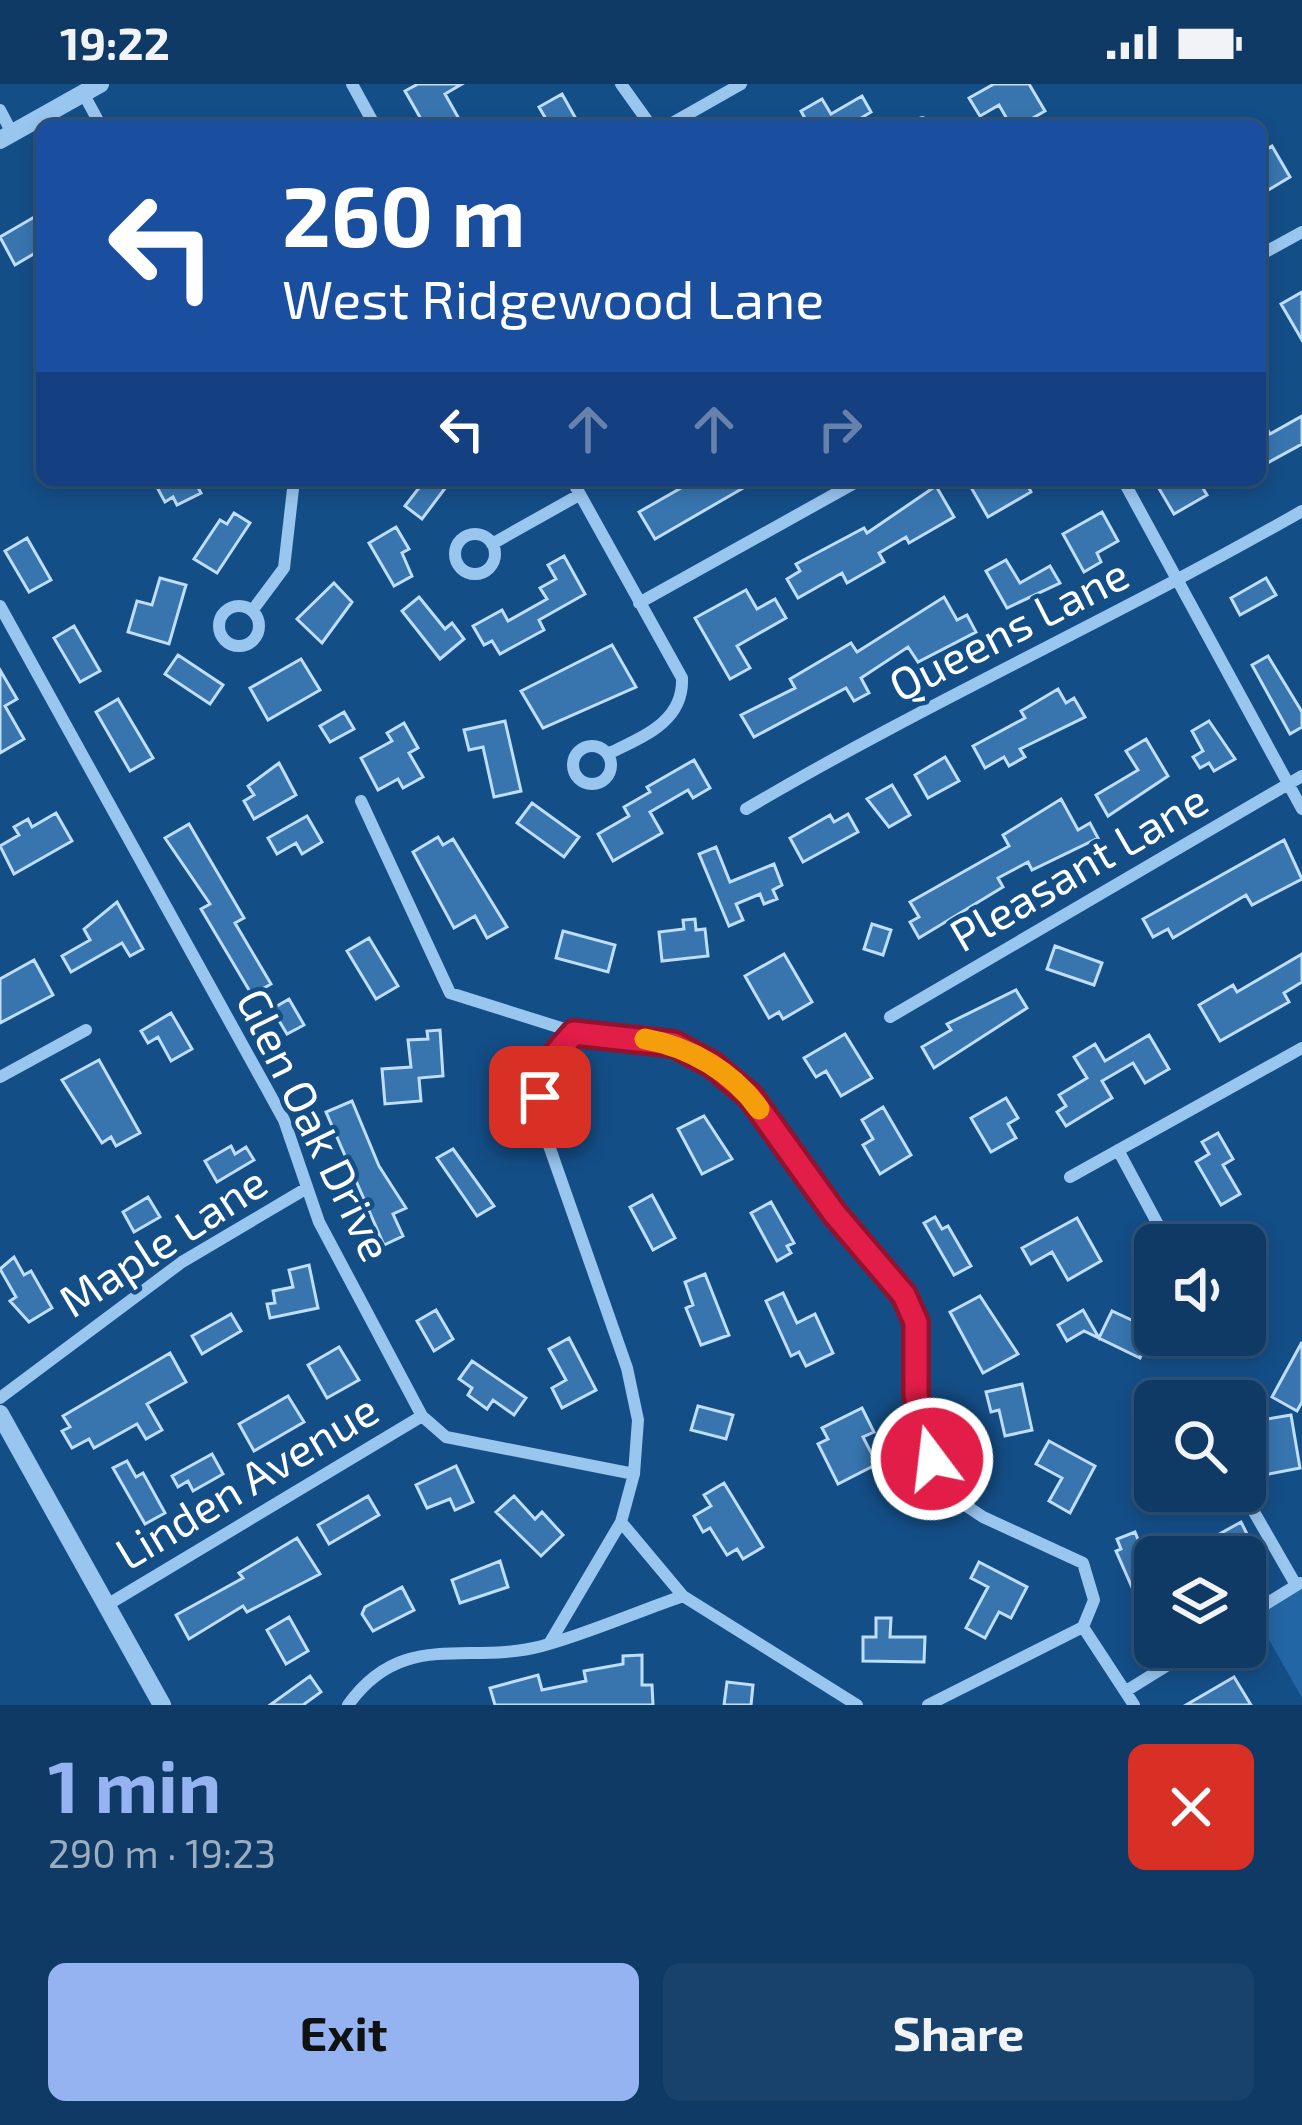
<!DOCTYPE html>
<meta charset="utf-8">
<style>
:root{--surface:#0f3a65;--page:#18416b;--text:#f1f3f6;--muted:#9badbf;--line:#2f5479;--accent:#95b2f1}
body{margin:0;font-family:"Exo 2",sans-serif;background:var(--page);color:var(--text);height:100vh;display:flex;flex-direction:column;font-size:45px;white-space:nowrap}
*{box-sizing:border-box;margin:0}
p{font-size:39px;color:var(--muted)}
.icon{flex:none;width:66px;height:66px;fill:none;stroke:currentColor;stroke-width:2;stroke-linecap:round;stroke-linejoin:round}
.map{position:relative;height:1621px;overflow:hidden}
.sheet{display:flex;flex-direction:column;background:var(--surface);flex:1}
.sheet>*{flex:none}
.guide{position:absolute;left:36px;top:36px;width:1230px;height:366px;border-radius:18px;box-shadow:0 6px 18px #0003,0 0 0 3px var(--line);background:#1a4fa0;color:#fff;overflow:hidden}
.buttons{position:absolute;left:1134px;top:1140px;display:grid;gap:24px}
.buttons a{display:grid;place-items:center;width:132px;height:132px;border-radius:18px;background:var(--surface);box-shadow:0 6px 18px #0003,0 0 0 3px var(--line);font-size:60px}
.pin{position:absolute;display:grid;place-items:center;width:102px;height:102px;color:#fff;margin:-51px;border-radius:24px;box-shadow:0 6px 18px #0006}
.me{position:absolute;width:132px;margin:-66px;rotate:345deg;stroke-linejoin:round;filter:drop-shadow(0 0 9px #0008)}
.turn{display:flex;align-items:center;gap:42px;height:252px;padding:0 48px;font-size:54px}
.turn .icon{width:156px;height:156px;stroke-width:2.5}
.turn b{display:block;font-size:84px;line-height:102px}
.lanes{display:flex;align-items:center;height:114px;padding:0 48px;background:#0003;justify-content:center;gap:60px;direction:ltr}
.lanes .off{opacity:.35}
.round{display:grid;place-items:center;flex:none;width:126px;height:126px;border-radius:18px;background:var(--page)}
.summary{display:flex;align-items:center;justify-content:space-between;height:204px;padding:0 48px}
h1{font-size:72px;font-weight:700;line-height:90px;color:var(--accent)}
.cta{display:flex;gap:24px;margin-top:auto;padding:24px 48px}
.cta a{flex:1;height:138px;border-radius:18px;background:var(--accent);color:#111;font-size:48px;font-weight:700;line-height:138px;text-align:center}
.cta a+a{background:var(--page);color:var(--text)}
.status{display:flex;justify-content:space-between;align-items:center;height:84px;padding:0 60px;background:var(--surface);direction:ltr}
.status svg{height:33px;fill:currentColor}
.map>svg:first-child{display:block}
.green{fill:#2366a5}
.building{fill:#3875af;stroke:#bfdefb;stroke-width:3}
.lines{fill:none;stroke-linecap:round;stroke-linejoin:round}
.minor{stroke:#99c6ef;stroke-width:12}
.tertiary{stroke:#99c6ef;stroke-width:18}
.route-casing{stroke:#92132f;stroke-width:30}
.route{stroke:#e11d48;stroke-width:21}
.slow{stroke:#f59e0b;stroke-width:21}
.labels{text-anchor:middle;dominant-baseline:central;stroke-width:9;stroke-linejoin:round;paint-order:stroke}
.street-label{font-size:45px;fill:#fff;stroke:#144e87}
</style>
<div class="status"><b>19:22</b><svg viewBox="0 0 49 12"><path d="M0 12V9h3v3zM5 12V6h3v6zM10 12V3h3v9zM15 12V0h3v12zM26 1h20v11H26zM47 4h2v5h-2z"/></svg></div>
<div class="map">
<svg width="1302" height="1621" viewBox="0 0 1302 1621">
<rect width="100%" height="100%" fill="#144e87"/>
<!-- green -->
<path class="green" d="M1302 1504V1614L1255 1531Z"/>
<!-- building -->
<path class="building" d="M418 0H462L445 10 463 42H425L405 7Z
M994 0H1029L1045 27 1019 42H1011L999 21 980 32 969 14Z
M562 10 580 42H550L539 23Z
M862 12 871 28 848 42H809L801 27 822 15 831 30Z
M1272 62 1290 93 1260 111V82L1265 79 1260 69Z
M36 132 42 165 15 181 0 153Z
M1302 208V256L1281 220Z
M1260 332 1270 350 1302 332V360L1260 383Z
M153 396H194L201 409 177 421 173 413 165 418Z
M425 396 446 403 422 435 405 422Z
M695 396H757L655 455 639 428Z
M987 396H1025L1031 408 988 433 972 405Z
M1154 396H1198L1207 411 1174 430Z
M936 402 954 433 909 459 906 453 879 469 884 478 847 499 842 489 798 514 787 495 800 487 796 480 864 444 867 449Z
M1102 428 1118 457 1097 469 1101 478 1084 488 1063 450Z
M234 429 250 439 217 489 194 475 220 436 227 440Z
M396 443 409 465 402 469 412 492 394 502 369 459Z
M27 454 51 496 29 508 5 467Z
M564 472 585 510 539 536 544 546 500 570 492 557 484 561 473 542 502 526 508 537 547 515 540 504 556 495 548 481Z
M1006 476 1020 499 1050 482 1060 499 1007 524 986 487Z
M160 494 186 501 169 560 128 548 137 517 152 521Z
M1266 494 1276 511 1240 531 1231 514Z
M334 499 352 518 322 559 297 535Z
M746 506 757 525 775 515 786 534 737 562 750 584 730 595 695 534Z
M419 513 445 545 452 539 464 555 440 575 402 527Z
M944 513 957 536 967 531 976 548 918 578 908 563 861 594 869 609 854 617 846 604 754 653 741 631 795 604 790 595 851 559 857 568Z
M74 542 100 587 80 598 54 554Z
M612 561 636 603 543 644 521 607Z
M178 571 223 601 210 620 165 590Z
M1268 572 1302 628V643L1290 650 1252 581Z
M301 575 320 606 268 636 250 604Z
M0 586 17 615 5 622 24 655 0 669Z
M1058 605 1066 619 1074 614 1085 633 1020 665 1025 673 1009 682 1004 673 985 684 973 662 1025 634 1021 627Z
M118 615 153 674 130 687 96 628Z
M344 628 354 645 330 658 320 642Z
M505 637 521 707 494 713 483 663 469 666 464 646Z
M1209 637 1235 675 1214 687 1209 679 1200 684 1193 673 1203 667 1192 647Z
M404 639 418 664 409 669 423 693 403 704 398 695 378 706 361 674 392 657 387 649Z
M1146 655 1168 692 1108 732 1096 711 1138 686 1126 667Z
M945 673 959 697 928 714 915 691Z
M694 676 710 704 693 714 688 706 650 728 662 749 613 777 598 750 629 732 624 723 650 708 647 703Z
M279 679 296 711 254 735 244 717 254 711 248 702Z
M892 701 910 731 889 743 867 715Z
M1061 715 1078 746 1090 739 1098 754 1032 786 1028 778 998 794 1003 803 919 854 910 838 919 833 910 818 1009 762 1003 751Z
M532 719 579 753 564 773 517 739Z
M56 729 72 757 14 790 0 762 19 751 14 743 28 735 32 743Z
M848 730 858 748 803 778 790 754 830 731 834 738Z
M307 732 322 758 302 770 296 759 277 770 268 754Z
M189 740 244 834 235 839 271 900 252 911 201 825 210 820 165 754Z
M438 753 443 761 453 755 507 843 487 854 475 832 454 844 413 768Z
M1284 756 1302 795 1252 821 1246 811 1173 854 1168 845 1153 853 1143 835Z
M716 763 730 798 774 780 782 801 773 806 777 815 764 820 760 810 736 820 743 836 729 842 699 770Z
M117 818 143 865 130 872 122 859 71 888 62 872 90 856 84 845Z
M695 835 696 846 705 845 708 872 662 877 659 848 684 845 683 836Z
M872 840 891 846 883 871 864 865Z
M563 847 615 861 608 888 556 874Z
M369 854 398 902 376 915 347 867Z
M1055 862 1102 879 1094 901 1047 885Z
M784 870 812 918 783 935 779 928 769 934 745 892Z
M1302 870V898L1284 909 1289 918 1220 957 1199 921 1233 901 1237 908Z
M34 876 53 911 0 939V895Z
M1016 906 1027 924 934 984 922 963 951 946 947 940Z
M289 915 304 941 287 950 272 925Z
M171 929 192 965 171 977 158 953 148 959 141 947Z
M440 946 443 992 419 994 421 1017 385 1020 382 985 411 983 408 956 428 955 427 947Z
M845 950 872 994 841 1012 826 987 816 993 804 974Z
M1149 951 1169 985 1145 999 1133 979 1102 997 1112 1014 1066 1042 1057 1028 1066 1022 1059 1011 1087 994 1074 973 1095 960 1105 977Z
M99 976 140 1049 116 1062 111 1053 102 1059 62 996Z
M1006 1014 1018 1034 1008 1040 1016 1054 991 1068 971 1034Z
M352 1017 379 1082 406 1124 393 1130 403 1152 384 1161 326 1028Z
M883 1023 911 1071 880 1090 863 1061 873 1055 862 1036Z
M704 1032 732 1075 702 1090 678 1045Z
M1218 1049 1233 1075 1223 1081 1240 1110 1221 1121 1196 1078 1209 1070 1202 1058Z
M231 1062 235 1070 246 1063 254 1076 217 1098 205 1077Z
M453 1065 494 1122 477 1132 437 1074Z
M652 1111 675 1154 653 1166 630 1123Z
M148 1113 160 1133 134 1148 123 1128Z
M771 1118 794 1159 787 1162 791 1169 777 1177 751 1129Z
M935 1133 942 1145 948 1142 971 1182 954 1191 924 1139Z
M1077 1134 1101 1177 1068 1196 1052 1168 1031 1180 1022 1164Z
M14 1173 24 1191 31 1187 52 1224 29 1238 10 1217 16 1213 0 1185Z
M309 1181 318 1224 270 1234 267 1220 275 1219 273 1207 293 1203 289 1186Z
M705 1190 729 1251 701 1261 686 1224 693 1221 685 1198Z
M783 1209 797 1239 815 1230 833 1269 806 1282 799 1268 791 1272 766 1217Z
M980 1212 1018 1270 983 1289 950 1228Z
M436 1226 453 1255 434 1267 417 1237Z
M1083 1226 1099 1254 1112 1227 1153 1246 1140 1274 1084 1247 1067 1257 1058 1241Z
M231 1230 241 1247 202 1270 192 1252Z
M569 1254 596 1306 562 1324 552 1304 566 1296 549 1265Z
M1302 1258V1318L1297 1327 1272 1313Z
M339 1263 359 1296 327 1314 308 1281Z
M170 1269 186 1298 147 1320 162 1346 146 1355 137 1340 94 1364 89 1355 72 1364 62 1347 70 1343 63 1332Z
M472 1277 526 1314 514 1331 493 1316 487 1325 468 1311 472 1304 459 1295Z
M1022 1300 1032 1346 1005 1352 999 1326 991 1328 986 1308Z
M288 1312 304 1338 254 1367 239 1340Z
M698 1322 733 1331 726 1355 691 1346Z
M862 1324 874 1348 863 1353 877 1380 838 1400 818 1360 828 1355 822 1344Z
M1291 1331 1300 1384 1264 1391 1255 1337Z
M1049 1357 1095 1382 1070 1429 1049 1417 1062 1394 1036 1380Z
M212 1370 223 1390 193 1407 188 1397 178 1403 172 1392Z
M127 1377 136 1393 143 1389 165 1429 145 1440 113 1384Z
M456 1382 473 1418 455 1426 450 1415 427 1424 416 1401Z
M724 1399 763 1463 743 1475 737 1465 727 1471 710 1444 703 1448 694 1432 711 1422 704 1411Z
M368 1412 379 1431 329 1460 318 1441Z
M514 1412 535 1435 542 1428 563 1451 541 1472 496 1428Z
M1241 1438 1250 1456 1239 1462 1245 1473H1178Z
M1135 1448 1142 1465 1155 1460V1502L1135 1510 1116 1467 1121 1465 1117 1455Z
M297 1454 320 1490 247 1528 243 1522 189 1555 176 1531 243 1494 239 1489Z
M500 1477 508 1503 460 1519 452 1496Z
M979 1478 1027 1503 1011 1534 999 1528 985 1554 966 1544 988 1503 971 1494Z
M402 1503 414 1526 373 1547 362 1530 365 1523Z
M289 1533 308 1567 286 1580 267 1546Z
M876 1534H891L890 1553H925L924 1578 863 1577V1553H876Z
M642 1571V1601H652L653 1621H495L490 1604 538 1591 542 1606 586 1597 584 1587 623 1580V1572Z
M310 1592 321 1608 303 1621H270Z
M1234 1593 1251 1621H1186Z
M727 1598 753 1601 751 1621H724Z"/>
<g class="lines">
<!-- minor -->
<path class="minor" d="M352 0 375 42
M621 0 651 42
M83 9 101 42
M0 26 12 49
M922 38 924 42
M667 42 741 0
M1260 171 1302 148
M572 396 682 594C684 638 642 653 608 670
M1123 396 1302 725
M455 470a20 20 0 1 1 40 0a20 20 0 1 1-40 0Z
M492 460 579 411
M639 519 860 396
M219 542a20 20 0 1 1 40 0a20 20 0 1 1-40 0Z
M0 522 284 1036 319 1138 422 1332 446 1353 634 1390
M252 527 284 484 294 396
M573 681a19 19 0 1 1 38 0a19 19 0 1 1-38 0Z
M361 717 450 909 574 948 674 960 713 981 750 1012 834 1129 903 1211 915 1238 921 1344 943 1393 965 1421 983 1433 1083 1479 1094 1516 1083 1543 1134 1621
M746 725C927 618 1119 532 1302 427
M890 933 1302 692
M0 993 86 946
M1118 1066 1169 1161
M1070 1093 1302 964
M1187 1310 1191 1317
M0 1314 182 1178 307 1104
M1242 1407 1296 1501
M621 1438 683 1512
M107 1521 422 1332
M1245 1533 1300 1499
M549 1560 621 1438 634 1390 638 1336 627 1284 546 1053C537 1008 545 984 574 948
M1126 1607 1197 1563
M348 1621C403 1544 467 1582 542 1562 590 1549 636 1528 683 1512L857 1621
M928 1621 1083 1543"/>
<!-- tertiary -->
<path class="tertiary" d="M0 56 100 0
M0 1330 162 1621"/>
</g>
<g class="lines">
<!-- route casing -->
<g class="route-casing">
<path id="route" d="M540 1013 548 979 574 949 674 960 713 981 750 1012 834 1129 904 1211 916 1238V1311L932 1375"/>
</g>
<!-- route -->
<use href="#route" class="route"/>
<!-- slow -->
<path class="slow" d="M645 955C690 963 733 988 759 1025"/>
</g>
<g class="labels">
<!-- street labels -->
<g class="street-label">
<text transform="translate(1008 544) rotate(-27)">Queens Lane</text>
<text transform="translate(1078 782) rotate(-30)">Pleasant Lane</text>
<text transform="translate(316 1040) rotate(64)">Glen Oak Drive</text>
<text transform="translate(162 1156) rotate(-33)">Maple Lane</text>
<text transform="translate(246 1396) rotate(-31)">Linden Avenue</text>
</g>
</g>
</svg>
<div class="buttons">
<a><svg class="icon" aria-label="sound" viewBox="0 0 24 24"><path d="M4 9h4l5-4v14l-5-4H4zM17 9q2 3 0 6"/></svg></a>
<a><svg class="icon" aria-label="search" viewBox="0 0 24 24"><circle cx="10" cy="10" r="6"/><path d="M15 15l6 6"/></svg></a>
<a><svg class="icon" aria-label="layers" viewBox="0 0 24 24"><path d="M12 4l9 5-9 5-9-5zM3 14l9 5 9-5"/></svg></a>
</div>
<div class="pin" style="left:540px;top:1013px;background:#d93025"><svg class="icon" aria-label="arrive" viewBox="0 0 24 24"><path d="M6 21V4h12l-3 4 3 4H6"/></svg></div>
<svg class="me" style="left:932px;top:1375px" viewBox="-20 -20 40 40"><circle r="17" fill="#e11d48" stroke="#fff" stroke-width="3"/><path d="M0-11L8 9 0 5-8 9z" fill="#fff"/></svg>
<div class="guide">
<div class="turn"><svg class="icon" aria-label="left" viewBox="0 0 24 24"><path d="M17 20v-9H6M10 6l-5 5 5 5"/></svg><div><b>260 m</b>West Ridgewood Lane</div></div>
<div class="lanes"><svg class="icon" aria-label="left" viewBox="0 0 24 24"><path d="M17 20v-9H6M10 6l-5 5 5 5"/></svg><svg class="icon off" aria-label="ahead" viewBox="0 0 24 24"><path d="M12 20V5M6 11l6-6 6 6"/></svg><svg class="icon off" aria-label="ahead" viewBox="0 0 24 24"><path d="M12 20V5M6 11l6-6 6 6"/></svg><svg class="icon off" aria-label="right" viewBox="0 0 24 24"><path d="M7 20v-9h11M14 6l5 5-5 5"/></svg></div>
</div>
</div>
<section class="sheet">
<div class="summary"><div><h1>1 min</h1><p>290 m · 19:23</p></div><a class="round" style="background:#d93025;color:#fff"><svg class="icon" aria-label="close" viewBox="0 0 24 24"><path d="M6 6l12 12M18 6L6 18"/></svg></a></div>
<div class="cta"><a>Exit</a><a>Share</a></div>
</section>
